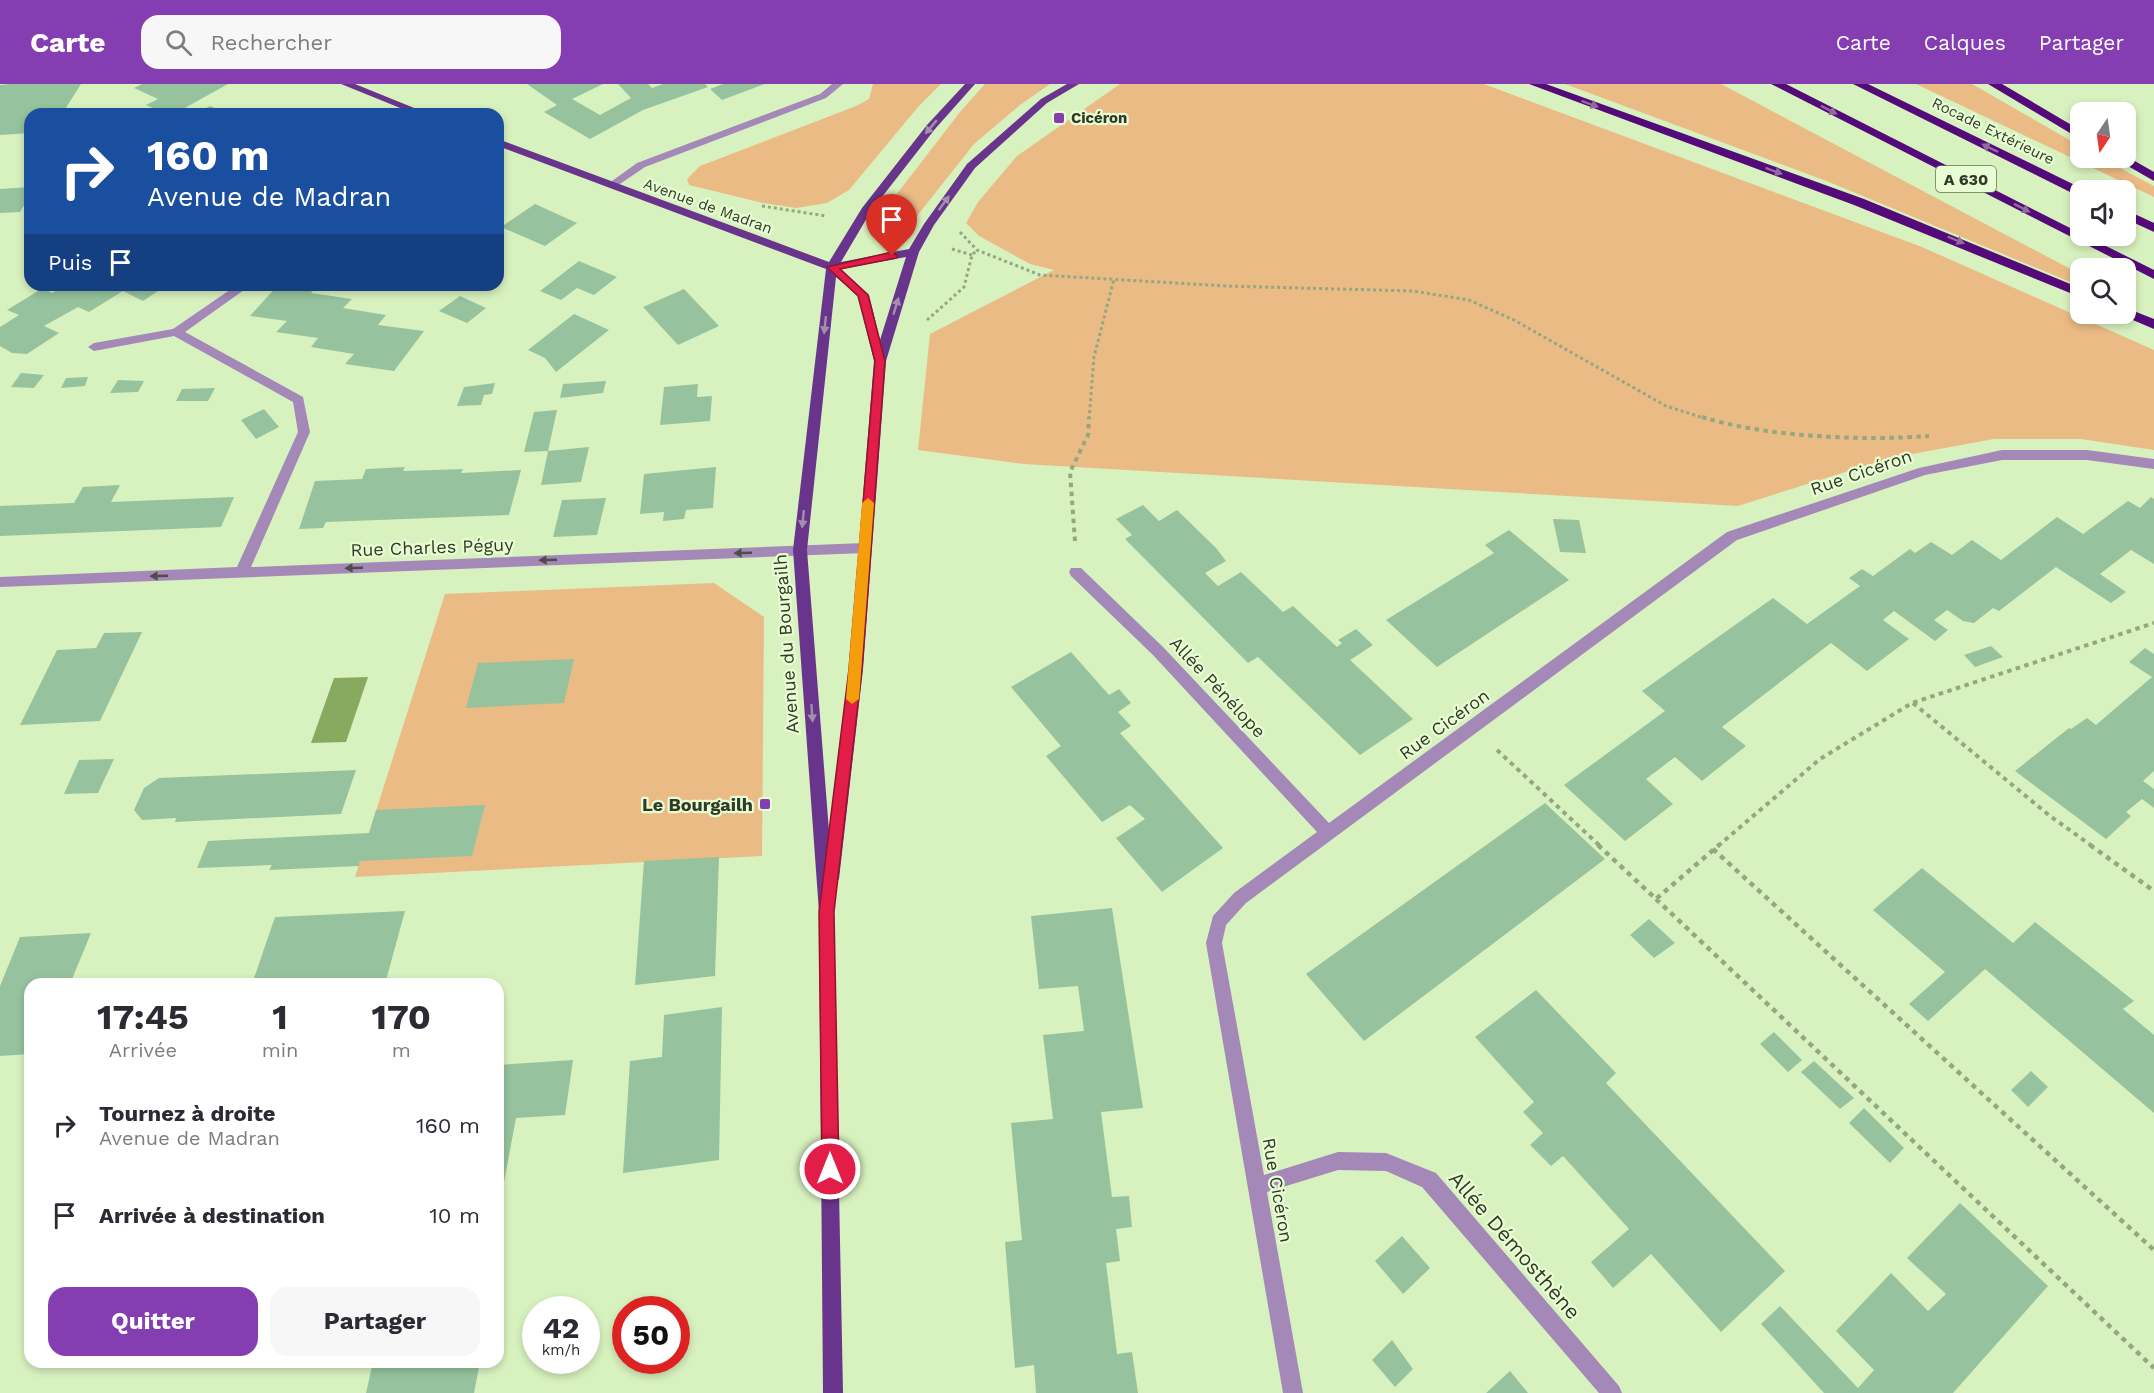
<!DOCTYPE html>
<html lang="fr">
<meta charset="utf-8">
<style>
:root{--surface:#fff;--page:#f7f7f7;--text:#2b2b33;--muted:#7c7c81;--accent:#843eb1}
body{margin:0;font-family:"Work Sans",sans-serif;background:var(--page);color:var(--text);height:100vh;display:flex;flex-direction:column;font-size:22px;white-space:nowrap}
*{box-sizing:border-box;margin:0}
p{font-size:20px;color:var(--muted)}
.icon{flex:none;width:33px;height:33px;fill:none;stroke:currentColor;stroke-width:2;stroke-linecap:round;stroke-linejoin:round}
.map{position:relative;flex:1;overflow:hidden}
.side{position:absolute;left:24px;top:894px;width:480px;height:390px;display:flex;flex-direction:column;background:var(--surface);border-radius:18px;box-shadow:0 3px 9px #0003}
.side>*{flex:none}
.top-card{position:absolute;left:24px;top:24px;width:480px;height:183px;border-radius:18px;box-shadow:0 3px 9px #0003;background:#1a4fa0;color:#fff;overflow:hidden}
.needle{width:39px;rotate:193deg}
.tools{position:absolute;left:2070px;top:18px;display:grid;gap:12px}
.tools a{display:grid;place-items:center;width:66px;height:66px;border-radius:12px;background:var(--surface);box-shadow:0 3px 9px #0003;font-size:30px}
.speed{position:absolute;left:522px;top:1212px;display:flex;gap:12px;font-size:30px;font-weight:700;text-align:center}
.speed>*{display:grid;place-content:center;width:78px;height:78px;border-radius:50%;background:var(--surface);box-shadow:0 3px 9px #0003;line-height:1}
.speed small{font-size:15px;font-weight:400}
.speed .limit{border:9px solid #d22;background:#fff;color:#111}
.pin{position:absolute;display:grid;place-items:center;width:51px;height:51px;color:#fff;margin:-62px -26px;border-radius:50% 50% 50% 0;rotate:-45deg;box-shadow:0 0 6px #0007}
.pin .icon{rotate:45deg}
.me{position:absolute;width:66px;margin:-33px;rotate:0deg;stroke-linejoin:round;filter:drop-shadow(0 0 4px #0008)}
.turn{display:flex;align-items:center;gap:21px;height:126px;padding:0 24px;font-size:27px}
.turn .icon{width:78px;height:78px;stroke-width:2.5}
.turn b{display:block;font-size:42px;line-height:51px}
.then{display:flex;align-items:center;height:57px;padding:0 24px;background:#0003;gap:12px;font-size:22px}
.eta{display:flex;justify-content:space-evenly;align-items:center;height:102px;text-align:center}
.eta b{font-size:36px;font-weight:700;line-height:42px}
.primary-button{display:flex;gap:12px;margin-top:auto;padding:12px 24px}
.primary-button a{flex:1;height:69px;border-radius:18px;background:var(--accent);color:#fff;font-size:24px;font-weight:700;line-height:69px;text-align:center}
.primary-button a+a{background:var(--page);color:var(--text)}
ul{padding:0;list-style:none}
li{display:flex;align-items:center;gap:18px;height:90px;padding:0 24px}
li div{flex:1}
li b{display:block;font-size:22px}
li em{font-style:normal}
header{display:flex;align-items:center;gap:36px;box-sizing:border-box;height:84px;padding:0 30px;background:var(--accent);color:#fff}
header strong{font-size:28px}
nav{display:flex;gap:33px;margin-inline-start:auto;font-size:21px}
.search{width:420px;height:54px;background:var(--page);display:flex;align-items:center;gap:15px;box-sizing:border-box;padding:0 21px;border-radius:18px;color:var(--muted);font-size:22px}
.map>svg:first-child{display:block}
.green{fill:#ebbb85}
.water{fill:#87aa60}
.building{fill:#96c39d}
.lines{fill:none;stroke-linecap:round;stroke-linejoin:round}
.path-far2{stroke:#93a780;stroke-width:3;stroke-dasharray:3 3;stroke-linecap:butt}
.path-far1{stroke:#93a780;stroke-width:4;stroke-dasharray:4.5 4.5;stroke-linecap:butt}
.path{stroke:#93a780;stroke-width:4.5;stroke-dasharray:5 5;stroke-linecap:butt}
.minor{fill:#a388b8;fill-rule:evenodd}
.major{fill:#69358c;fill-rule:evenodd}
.highway{fill:#550a7a;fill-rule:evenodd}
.oneway{fill:#906b9e}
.oneway2{fill:#a28fac}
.oneway3{fill:#4d4e4a}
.route{fill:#e11d48;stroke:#92132f;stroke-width:1.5}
.slow{fill:#f59e0b}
.poi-dot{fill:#843eb1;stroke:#e8fdd4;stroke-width:2}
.labels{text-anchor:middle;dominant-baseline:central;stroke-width:4.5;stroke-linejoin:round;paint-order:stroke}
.far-poi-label{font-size:15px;font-weight:bold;fill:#303a26;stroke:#e8fdd4;text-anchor:start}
.far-street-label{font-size:15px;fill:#303a26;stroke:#e8fdd4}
.shield{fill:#e8fdd4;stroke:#67745a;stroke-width:1.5}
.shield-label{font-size:16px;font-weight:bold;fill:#303a26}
.street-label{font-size:18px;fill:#303a26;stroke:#e8fdd4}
.poi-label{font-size:18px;font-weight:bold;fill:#303a26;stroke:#e8fdd4;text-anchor:end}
.near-street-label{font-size:21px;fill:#303a26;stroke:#e8fdd4}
</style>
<header>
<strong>Carte</strong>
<div class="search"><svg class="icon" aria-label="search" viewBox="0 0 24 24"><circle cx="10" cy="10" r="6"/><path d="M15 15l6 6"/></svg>Rechercher</div>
<nav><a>Carte</a><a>Calques</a><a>Partager</a></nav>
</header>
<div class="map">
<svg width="2154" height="1309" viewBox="0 0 2154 1309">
<rect width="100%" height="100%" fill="#d8f2bf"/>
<!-- green -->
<path class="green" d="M873 0H941L918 23 849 106 827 119 796 124 763 119 689 101 687 95 700 82 856 22 869 15Z
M985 0H1050L1020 21 974 60 917 132 886 124 960 28Z
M1120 0H1484L1922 163 2154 266V366L2081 355H1994L1890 374 1738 422 1024 380 918 366 930 250 1054 186 1030 180 979 152 966 139 978 118 1017 72Z
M1565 0H1721L2080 190V202L1829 98Z
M1916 0H1972L2080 62V74H2101L2154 102V113Z
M714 499 764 533 762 772 355 793 445 510Z"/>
<!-- water -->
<path class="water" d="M368 593 346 658 311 659 334 594Z"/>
<!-- building -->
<path class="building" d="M10 0H81L62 30H30V49L0 51V1Z
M142 0H228L174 30H167L146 21 158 15 134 4Z
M527 0H603L572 15 600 31 631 14 618 0H648L652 4 663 0H705L708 3 643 26 590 55 544 28 557 21Z
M723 0H765L722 16 710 5Z
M210 22 229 30H195Z
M30 103V112L20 128 0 129V105Z
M535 120 577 139 545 162 501 143Z
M579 177 617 193 594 211 577 204 561 216 540 207Z
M65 201H167L143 217 123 207 89 228 78 223 44 242 59 249 27 270 12 269 0 262V243L19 231 7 226 43 204 52 209Z
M278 201H318L311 209 352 215 343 224 386 231 378 241 424 247 394 287 345 280 354 270 311 263 318 254 276 248 287 237 250 232Z
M684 205 719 242 678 261 643 223Z
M460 212 486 224 467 239 439 227Z
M574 230 609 246 556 288 545 274 528 266Z
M21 289 44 291 34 304 11 303Z
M88 293 85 302 61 304 66 294Z
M118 296 144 297 138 308 110 309Z
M606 297 603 309 560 314 563 300Z
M495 299 492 310 484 311 481 321 457 322 464 303Z
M698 300 697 313 712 312 710 337 660 341 664 303Z
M215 304 208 317H176L182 305Z
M264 325 279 343 256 355 241 336Z
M557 326 548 367 524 368 534 328Z
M589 363 581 398 541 401 548 367Z
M405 383 403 387 463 385 461 389 521 386 509 431 326 438 323 444 299 445 315 397 362 395 366 385Z
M716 383 713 424 686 426 684 435 663 437 664 428 640 430 644 390Z
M120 401 111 418 234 413 221 443 0 452V422L74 419 83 403Z
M2151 413 2154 415V480L2131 466 2100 490 2126 508 2111 519 2056 483 1999 527 1993 524 1974 539 1963 537 1947 526 1934 536 1948 546 1935 557 1894 527 1883 536 1909 555 1867 587 1831 559 1722 643 1746 662 1702 697 1675 673 1646 695 1673 720 1625 757 1564 701 1665 627 1642 607 1773 514 1807 540 1860 502 1849 494 1862 485 1873 492 1910 465 1915 469 1931 458 1952 471 1972 456 2001 476 2057 433 2083 450 2128 417 2140 424Z
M606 414 597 451 553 453 562 416Z
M1143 421 1159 437 1177 426 1216 464 1226 477 1205 489 1218 502 1241 488 1283 528 1293 522 1337 563 1342 559 1338 556 1356 545 1373 561 1350 576 1413 635 1360 671 1258 573 1248 579 1125 455 1132 451 1116 435Z
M1553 435 1579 436 1586 469 1560 468Z
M1509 446 1569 496 1437 583 1386 536 1494 469 1485 461Z
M142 548 100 637 20 641 57 566 96 564 104 549Z
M1991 562 2003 573 1975 583 1964 571Z
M2145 564 2154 570V687L2143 697 2154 705V724L2142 715 2126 728 2131 732 2106 755 2015 687 2069 644 2071 645 2087 634 2096 641 2152 593 2129 578Z
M1071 568 1109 611 1119 605 1131 619 1118 628 1131 642 1120 649 1223 764 1162 808 1116 754 1145 735 1130 721 1102 738 1046 672 1061 662 1011 603Z
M574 575 564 619 466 624 478 579Z
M114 675 98 709 64 710 79 676Z
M356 686 341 730 175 738 176 734 142 736 134 726 144 704 159 694Z
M1545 719 1605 775 1364 957 1306 890Z
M485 721 472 772 360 777 359 782 269 786 272 781 197 784 208 757 369 749 376 726Z
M719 773 715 892 635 901 644 777Z
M1922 784 2013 859 2035 838 2134 917 2123 925 2154 951V1029L1985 885 1928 937 1909 920 1945 888 1873 826Z
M1112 824 1143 1024 1101 1028 1112 1113 1129 1112 1132 1143 1116 1145 1120 1177 1106 1179 1117 1270 1132 1268 1138 1309H1036L1034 1281 1015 1284 1005 1158 1022 1156 1011 1039 1053 1035 1043 951 1084 947 1078 902 1039 905 1031 832Z
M405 827 385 900H252L275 833Z
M1649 835 1675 859 1654 874 1630 851Z
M91 849 70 900H30V970L0 972V902L20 853Z
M1536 906 1616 989 1606 999 1785 1187 1721 1248 1651 1170 1613 1204 1591 1178 1629 1145 1563 1072 1551 1082 1530 1061 1543 1049 1523 1028 1534 1018 1475 953Z
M722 923 719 1076 623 1089 630 977 662 973 664 931Z
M1774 948 1802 976 1788 988 1760 960Z
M573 976 565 1031 516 1034 498 1130V981Z
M1814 977 1854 1014 1840 1025 1801 988Z
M2031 987 2048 1003 2028 1023 2011 1006Z
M1864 1024 1904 1064 1890 1079 1849 1039Z
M1960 1119 2048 1202 1953 1309H1824L1761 1240 1780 1222 1858 1304 1874 1286 1836 1247 1891 1189 1928 1227 1946 1210 1907 1174Z
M1402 1152 1430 1184 1403 1210 1375 1177Z
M1392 1256 1413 1285 1395 1303 1372 1276Z
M373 1278H480L474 1309H366Z
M1510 1287 1528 1309H1486Z"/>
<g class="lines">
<!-- path-far2 -->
<path class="path-far2" d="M762 122 826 132
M960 148 977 166 1040 191 1226 202 1413 207 1469 216 1514 236 1666 322 1707 335
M952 165 972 171
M927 236 964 203 972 171 977 166
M1089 335 1094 273 1114 195"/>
<!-- path-far1 -->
<path class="path-far1" d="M1702 333C1766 353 1862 357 1929 352
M1075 457 1070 388 1088 351 1089 333
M1913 619 2050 732 2092 762
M1497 666 1600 762
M1718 762 1820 675 1912 619 2154 539"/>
<!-- path -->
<path class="path" d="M1598 761 1656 815 1719 761
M2090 761 2154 807
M1713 765 2154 1166
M1656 815 2154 1284"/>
<!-- minor -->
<path class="minor" d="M832 0H843L826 14 645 83 614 104 605 102 637 79 820 10Z
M237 201H251L185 248 303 313 310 348 251 483 865 459 872 464 865 469 0 503V493L237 483 298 348 293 318 174 252 94 267 88 263 94 259 173 245Z
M2002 366H2087L2154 375V385L2087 376H2002L1925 391 1737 456 1246 819 1226 841 1222 859 1264 1091 1338 1068 1386 1069 1436 1089 1619 1302 1622 1309H1599L1422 1103 1386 1087 1338 1086 1267 1108 1303 1309H1283L1206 859 1213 832 1234 809 1317 748 1153 571 1071 492 1069 488 1071 484H1081L1163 563 1329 739 1727 448 1919 384Z"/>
<!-- major -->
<path class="major" d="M341 0H355L429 30H415Z
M965 0H975L935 45 871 127 841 178 909 165 924 140 967 80 1041 15 1067 0H1079L1047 19 975 84 934 141 919 168 886 277 863 585 839 795 833 801 843 1309H823L819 828 793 466 826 185 498 62V55L829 178 862 124 927 41ZM906 173 880 256 869 211 841 185ZM836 193 858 212 874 277 849 585 829 747 807 466Z"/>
<!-- highway -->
<path class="highway" d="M1529 0H1546L1864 115 2080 204V213L1854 121Z
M1771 0H1786L2080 149V152H2086L2154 186V195Z
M1853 0H1868L2085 106H2080V112L2076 111Z
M1988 0H2002L2080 46V55Z
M2126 72 2154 88V97L2114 74Z
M2126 126 2154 139V148L2126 135Z
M2126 224 2154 235V245L2121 231 2126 230Z"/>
</g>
<!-- one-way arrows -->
<defs><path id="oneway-solid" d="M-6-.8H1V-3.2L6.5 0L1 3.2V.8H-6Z" transform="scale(1.5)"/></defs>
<g class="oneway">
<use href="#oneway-solid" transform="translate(1590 20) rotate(20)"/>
<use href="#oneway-solid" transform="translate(1829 26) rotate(27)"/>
<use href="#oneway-solid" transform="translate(1990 64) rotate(-154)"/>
<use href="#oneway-solid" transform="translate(1774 87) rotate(20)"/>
<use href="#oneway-solid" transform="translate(2022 124) rotate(27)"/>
<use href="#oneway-solid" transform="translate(1956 156) rotate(22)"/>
</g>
<g class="oneway2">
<use href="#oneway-solid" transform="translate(931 43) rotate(130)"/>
<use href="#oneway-solid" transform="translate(944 119) rotate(-54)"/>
<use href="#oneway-solid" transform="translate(896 222) rotate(-73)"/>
<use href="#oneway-solid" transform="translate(825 241) rotate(96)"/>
<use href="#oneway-solid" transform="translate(803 435) rotate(96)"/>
<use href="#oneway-solid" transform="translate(812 629) rotate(86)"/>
</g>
<g class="oneway3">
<use href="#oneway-solid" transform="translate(743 469) rotate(178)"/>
<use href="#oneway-solid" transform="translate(548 476) rotate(178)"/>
<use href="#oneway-solid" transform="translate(354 484) rotate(178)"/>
<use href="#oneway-solid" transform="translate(159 492) rotate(178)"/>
</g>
<!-- route -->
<path class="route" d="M892 168 898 172 896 174 840 185 868 211 885 277 862 585 834 828 839 1085 836 1091 830 1094 824 1091 822 1085 819 828 849 585 875 277 858 212 827 183Z"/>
<!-- slow -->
<path class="slow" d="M868 414 874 419 859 615 852 620 846 615 862 419Z"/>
<!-- markers -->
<g class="poi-dot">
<rect x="1053" y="28" width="12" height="12" rx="3"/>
<rect x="759" y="714" width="12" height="12" rx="3"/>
</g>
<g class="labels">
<!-- far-poi labels -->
<g class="far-poi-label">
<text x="1071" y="34">Cicéron</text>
</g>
<!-- far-street labels -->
<g class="far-street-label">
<text transform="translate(1993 47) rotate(26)">Rocade Extérieure</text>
<text transform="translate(708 122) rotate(20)">Avenue de Madran</text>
</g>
<!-- shield labels -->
<rect class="shield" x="1936" y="82" width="60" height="26" rx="4.5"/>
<g class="shield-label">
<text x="1966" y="95">A 630</text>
</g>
<!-- street labels -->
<g class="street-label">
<text transform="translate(1861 388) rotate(-19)">Rue Cicéron</text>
<text transform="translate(432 463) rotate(-2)">Rue Charles Péguy</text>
<text transform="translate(786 560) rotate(-94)">Avenue du Bourgailh</text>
<text transform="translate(1218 603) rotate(47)">Allée Pénélope</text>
<text transform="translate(1444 640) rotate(-36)">Rue Cicéron</text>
<text transform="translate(1278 1106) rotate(80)">Rue Cicéron</text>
</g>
<!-- poi labels -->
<g class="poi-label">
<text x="753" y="720">Le Bourgailh</text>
</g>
<!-- near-street labels -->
<g class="near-street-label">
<text transform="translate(1515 1161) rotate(49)">Allée Démosthène</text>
</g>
</g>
</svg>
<div class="tools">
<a><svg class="needle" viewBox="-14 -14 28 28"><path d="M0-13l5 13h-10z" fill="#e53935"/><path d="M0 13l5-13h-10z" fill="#7c7c81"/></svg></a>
<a><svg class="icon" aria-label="sound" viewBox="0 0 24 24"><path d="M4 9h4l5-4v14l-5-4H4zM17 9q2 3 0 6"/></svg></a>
<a><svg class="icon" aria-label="search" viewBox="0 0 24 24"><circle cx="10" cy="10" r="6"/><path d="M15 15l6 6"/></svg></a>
</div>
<div class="speed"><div>42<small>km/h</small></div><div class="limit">50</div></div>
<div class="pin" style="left:892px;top:172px;background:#d93025"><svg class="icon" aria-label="arrive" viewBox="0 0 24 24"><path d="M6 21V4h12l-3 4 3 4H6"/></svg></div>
<svg class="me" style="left:830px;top:1085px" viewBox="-20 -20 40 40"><circle r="17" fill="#e11d48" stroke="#fff" stroke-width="3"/><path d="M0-11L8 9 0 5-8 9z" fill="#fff"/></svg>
<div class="top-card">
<div class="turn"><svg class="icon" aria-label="right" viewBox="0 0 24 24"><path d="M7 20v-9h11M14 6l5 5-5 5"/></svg><div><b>160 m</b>Avenue de Madran</div></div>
<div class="then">Puis<svg class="icon" aria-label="arrive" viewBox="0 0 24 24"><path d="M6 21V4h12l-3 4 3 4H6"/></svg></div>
</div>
<section class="side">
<div class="eta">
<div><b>17:45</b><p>Arrivée</p></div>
<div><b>1</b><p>min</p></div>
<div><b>170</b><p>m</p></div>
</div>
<ul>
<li><svg class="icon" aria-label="right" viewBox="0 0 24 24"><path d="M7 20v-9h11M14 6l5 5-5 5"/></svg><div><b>Tournez à droite</b><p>Avenue de Madran</p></div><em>160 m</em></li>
<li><svg class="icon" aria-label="arrive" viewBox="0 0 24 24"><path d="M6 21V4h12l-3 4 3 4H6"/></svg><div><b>Arrivée à destination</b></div><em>10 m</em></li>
</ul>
<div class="primary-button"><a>Quitter</a><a>Partager</a></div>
</section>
</div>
